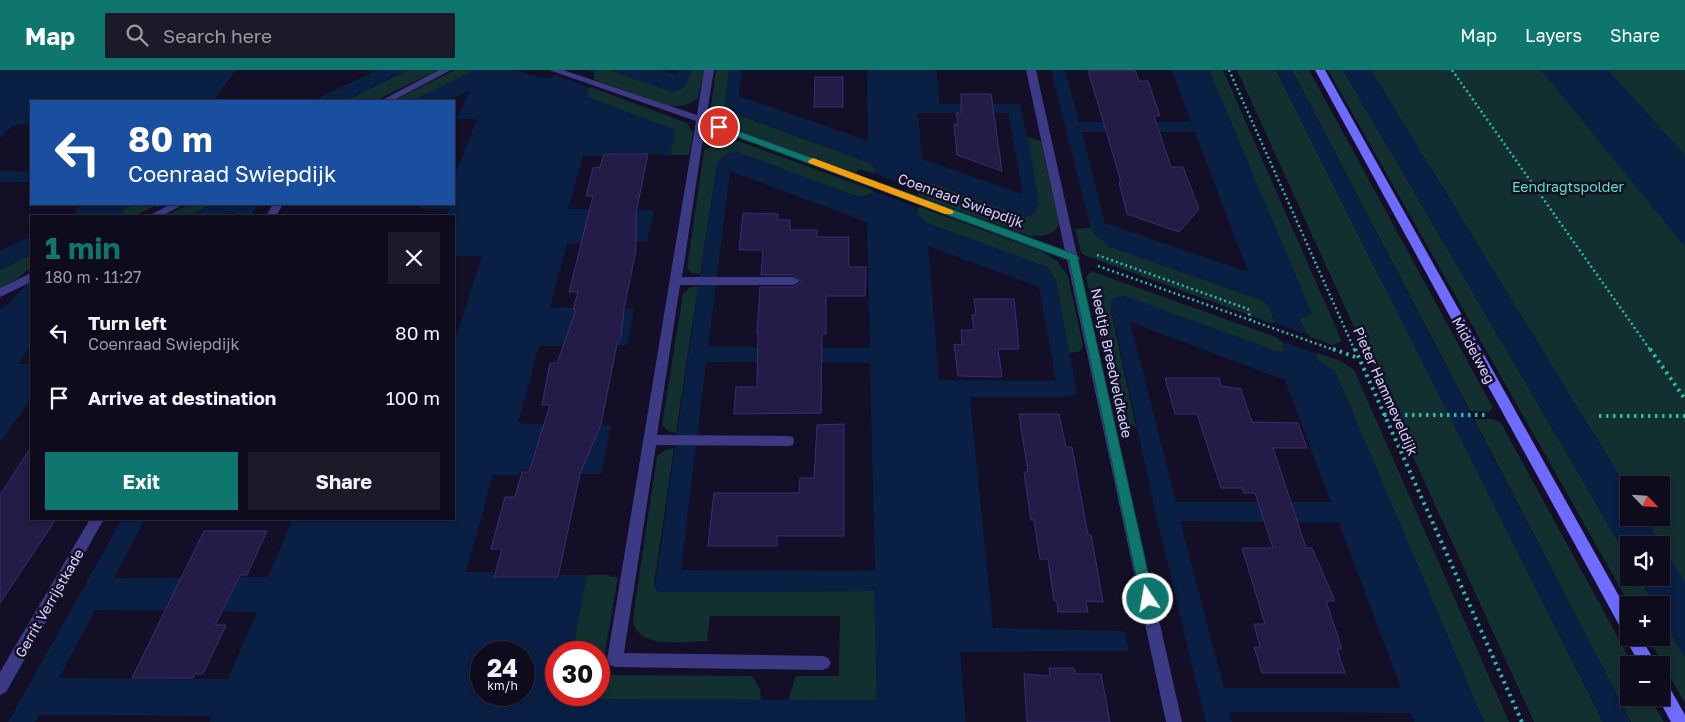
<!DOCTYPE html>
<meta charset="utf-8">
<style>
:root{--surface:#0e0b1c;--page:#1c1929;--text:#f1f3f6;--muted:#9b9ba3;--line:#2e2b3b;--accent:#0f766e}
body{margin:0;font-family:"Golos Text",sans-serif;background:var(--page);color:var(--text);height:100vh;display:flex;flex-direction:column;font-size:19px;white-space:nowrap}
*{box-sizing:border-box;margin:0}
p{font-size:16px;color:var(--muted)}
.icon{flex:none;width:28px;height:28px;fill:none;stroke:currentColor;stroke-width:2;stroke-linecap:round;stroke-linejoin:round}
.map{position:relative;flex:1;overflow:hidden}
.side{position:absolute;left:30px;top:145px;width:425px;height:305px;display:flex;flex-direction:column;background:var(--surface);border-radius:0px;box-shadow:0 2px 8px #0003,0 0 0 1px var(--line)}
.side>*{flex:none}
.top-card{position:absolute;left:30px;top:30px;width:425px;height:105px;border-radius:0px;box-shadow:0 2px 8px #0003,0 0 0 1px var(--line);background:#1a4fa0;color:#fff;overflow:hidden}
.needle{width:32px;rotate:115deg}
.controls{position:absolute;left:1620px;top:406px;display:grid;gap:10px}
.controls a{display:grid;place-items:center;width:50px;height:50px;border-radius:0px;background:var(--surface);box-shadow:0 2px 8px #0003,0 0 0 1px var(--line);font-size:25px}
.speed{position:absolute;left:470px;top:571px;display:flex;gap:10px;font-size:25px;font-weight:700;text-align:center}
.speed>*{display:grid;place-content:center;width:65px;height:65px;border-radius:50%;background:var(--surface);box-shadow:0 2px 8px #0003,0 0 0 1px var(--line);line-height:1}
.speed small{font-size:12px;font-weight:400}
.speed .limit{border:8px solid #d22;background:#fff;color:#111}
.pin{position:absolute;display:grid;place-items:center;width:42px;height:42px;color:#fff;margin:-21px;border:2px solid #fff;border-radius:50%;box-shadow:0 1px 5px #0007}
.me{position:absolute;width:55px;margin:-28px;rotate:348deg;stroke-linejoin:round;filter:drop-shadow(0 0 4px #0008)}
.turn{display:flex;align-items:center;gap:18px;height:105px;padding:0 15px;font-size:22px}
.turn .icon{width:65px;height:65px;stroke-width:2.5}
.turn b{display:block;font-size:35px;line-height:42px}
.round{display:grid;place-items:center;flex:none;width:52px;height:52px;border-radius:0px;background:var(--page)}
.headline{display:flex;align-items:center;justify-content:space-between;height:85px;padding:0 15px}
h1{font-size:30px;font-weight:700;line-height:38px;color:var(--accent)}
.action{display:flex;gap:10px;margin-top:auto;padding:10px 15px}
.action a{flex:1;height:58px;border-radius:0px;background:var(--accent);color:#fff;font-size:20px;font-weight:700;line-height:58px;text-align:center}
.action a+a{background:var(--page);color:var(--text)}
ul{padding:0;list-style:none}
li{display:flex;align-items:center;gap:15px;height:65px;padding:0 15px}
li div{flex:1}
li b{display:block;font-size:19px}
li em{font-style:normal}
header{display:flex;align-items:center;gap:30px;box-sizing:border-box;height:70px;padding:0 25px;background:var(--accent);color:#fff}
header strong{font-size:24px}
nav{display:flex;gap:28px;margin-inline-start:auto;font-size:18px}
.search{width:350px;height:45px;background:var(--page);display:flex;align-items:center;gap:12px;box-sizing:border-box;padding:0 18px;border-radius:0px;color:var(--muted);font-size:19px}
.map>svg:first-child{display:block}
.green{fill:#12302f}
.water{fill:#0a1f44;fill-rule:evenodd}
.pier{fill:#130f26}
.building{fill:#241b47;stroke:#3b2d73}
.lines{fill:none;stroke-linecap:round;stroke-linejoin:round}
.path-far1{stroke:#2fb8b0;stroke-width:2.5;stroke-dasharray:2 3;stroke-linecap:butt}
.path{stroke:#2fb8b0;stroke-width:4;stroke-dasharray:2.5 4.5;stroke-linecap:butt}
.street{fill:#3d3a85;fill-rule:evenodd}
.secondary{fill:#6f6bff;fill-rule:evenodd}
.route{fill:#0f766e;stroke:#0a4d48}
.slow{fill:#f59e0b}
.labels{text-anchor:middle;dominant-baseline:central;stroke-width:5;stroke-linejoin:round;paint-order:stroke}
.park-label{font-size:14px;fill:#5fe0c0;stroke:#130f26}
.street-label{font-size:14px;fill:#d9d4ff;stroke:#130f26}
</style>
<header>
<strong>Map</strong>
<div class="search"><svg class="icon" aria-label="search" viewBox="0 0 24 24"><circle cx="10" cy="10" r="6"/><path d="M15 15l6 6"/></svg>Search here</div>
<nav><a>Map</a><a>Layers</a><a>Share</a></nav>
</header>
<div class="map">
<svg width="1685" height="652" viewBox="0 0 1685 652">
<rect width="100%" height="100%" fill="#130f26"/>
<!-- green -->
<path class="green" d="M408 0H438L375 31H345Z
M455 0H475L413 31H393Z
M597 0H610L672 22 676 21 689 7 691 0H704L698 28C689 36 679 37 667 35L590 8 592 2Z
M716 0H729L725 34 728 41 870 93 875 98V104L859 99 855 103 715 52 710 44Z
M1209 0H1223L1340 267 1341 271 1333 275 1307 266 1300 249 1311 244Z
M1237 0H1276L1603 652H1534Z
M1292 0H1309L1493 338 1489 342 1470 341Z
M1328 0H1343L1629 490V508H1639L1655 535H1630Z
M1363 0H1685V542L1661 475 1629 448H1661V415H1629V447Z
M588 16 687 53 693 63 689 85H670L675 60 590 28 586 21Z
M1027 67 1041 71 1059 154C1054 167 1041 165 1030 166L916 125V116L929 112 1026 147 1030 79Z
M728 69 738 71 875 121 874 123 862 127 717 95 700 204 691 203 687 198 704 81 716 72Z
M136 134H168L157 137 155 136 134 146H118L127 138Z
M190 134H212L187 146H165Z
M917 136 1041 181 1057 191 1068 206 1083 276 1079 282 1069 283 1056 211 1047 197 927 153 918 146Z
M1091 158 1096 165 1110 177 1262 230 1269 236 1276 255 1084 185 1081 182 1075 159Z
M31 185V197L17 209 0 218V200Z
M1091 201 1281 269 1285 279 1282 282 1276 281 1122 226 1111 241 1136 357 1120 353 1086 207Z
M698 216 676 363 668 361 662 355 683 224 689 218Z
M1314 282 1341 291 1354 300 1509 652H1484L1335 301 1318 291Z
M1474 349H1493L1501 353 1633 595H1629V628H1650L1664 652H1631Z
M674 378 654 514 659 522 875 521 877 630H788L796 606H839L840 546H710L707 571C685 571 634 581 633 548L657 386 665 380Z
M587 505H609L610 507H618L601 605 752 606 760 619 761 630 564 629V625H599V582H572Z
M1661 546 1685 587V633L1648 568H1661Z"/>
<!-- water -->
<path class="water" d="M0 0H236L213 31H31V53L12 56 0 68Z
M377 0H408L345 31H312Z
M475 0C488 0 504 0 516 0 531 4 540 11 555 6L558 0H597L592 2 586 21 590 28 676 60 670 85 604 83 603 86H583L568 139H589V142L654 140 647 172 590 170 589 173 567 174 550 237 572 238V241H624L625 239H634L627 275H618V272H564L563 276H539L518 353 543 354 542 358H600L601 355H611L601 404H581L582 401 521 400 519 405H493L466 502H494L493 508H559L560 505H587L572 582H556V625H564V629L877 630 874 521 658 522 655 517 700 204 718 91 723 86 735 81 853 125C861 127 870 129 875 121V98L870 93 727 40 725 34 729 0H742L739 26 868 71 867 0H936L940 34H1020L1030 79 1039 133 1035 143 1031 146H1023L929 112 919 114 916 118 917 143 927 153 1047 197 1056 211 1077 323 1069 327H970L993 558 1124 561 1129 581 960 582 966 652H210L212 646 39 645 35 652H8L122 449H454V273L482 186H454V146H447L449 140 420 138 422 134H454V107L477 49H457L470 20 448 31H413ZM918 43H1008L1023 124 922 89ZM730 101 867 152 870 278 708 277ZM928 176 1039 217 1056 311 939 310ZM706 292 870 293 875 501 681 500ZM145 449H292V450L268 507 114 508ZM95 540 257 542 228 609 59 608ZM481 582H524V625H481Z
M610 0H663L677 5 678 0H691C688 12 686 20 672 22Z
M1051 0H1065L1079 52H1191L1172 0H1209L1312 244 1300 249 1318 291 1335 301 1484 652H1414L1410 643 1229 642 1232 652H1206L1158 454 1110 233 1115 227 1125 226 1276 281 1282 282 1285 279 1269 236 1262 230 1110 177 1096 165 1091 158ZM1082 62H1195L1248 202 1105 153ZM1130 252 1285 310 1331 432H1176ZM1180 451 1339 453 1401 618H1224Z
M1276 0H1292L1631 652H1603Z
M1343 0H1371L1629 421V448H1645L1685 512V587L1661 546V535H1655L1639 508H1661V475H1629V490Z
M1541 0H1608L1685 85V177Z
M0 101H31V112H0Z
M81 134H136L127 138 118 146H72Z
M212 134H258L250 146H233L235 142 226 146H187Z
M31 166V185L0 200V181Z
M31 209V275L18 294H31V328L0 373V239L7 235Z"/>
<!-- pier -->
<path class="pier" d="M555 0H586L595 3 590 18 553 4Z
M872 103 918 119 919 138 872 121Z
M1272 252 1309 265 1317 284 1279 270Z"/>
<!-- building -->
<path class="building" d="M1088 0H1135L1139 11H1148L1160 46H1154L1171 97H1183L1199 139 1179 162 1127 144 1119 112H1121Z
M815 7H843V37H814Z
M961 24H991L1002 101 957 85 954 54H958L956 43H961Z
M604 84H648L636 143V180L624 239 621 266 617 274 601 354 580 404 558 507H494L502 479H491L505 427H515L522 402H529L550 335H542L550 293H557L576 240H573L578 222H569L593 126H586L593 98 600 97Z
M743 143 778 144V150H790V160H817V167H849V197H866L865 226H826V264H822L821 343 734 344 736 317H757L758 264H757L760 217H794L802 212 794 205H761L763 180H739Z
M974 229H1014L1019 279H998L1002 307 958 306 954 274 962 275 961 260H974L972 245H976Z
M1165 308H1219L1221 316 1241 319 1252 352 1298 353 1307 378H1273L1306 478H1312L1335 531H1326L1342 579H1337L1345 603H1262L1254 577H1260L1254 554H1265L1242 478H1273L1255 423H1244L1242 418H1221L1197 344H1175Z
M1019 344H1059L1066 377H1072L1088 465H1091L1103 532 1086 531 1088 542H1058L1057 531H1054L1048 489H1040L1034 450H1031L1024 402H1028Z
M844 354V466H777V476H708L714 423H799L800 408H814L817 355Z
M31 377V449H56L0 533V425Z
M204 461H267L247 505H240L215 555H226L203 604H195L193 608H132Z
M1049 598H1074L1076 604H1101L1110 652H1027L1024 604 1050 606Z"/>
<g class="lines">
<!-- path-far1 -->
<path class="path-far1" d="M1229 0 1355 281
M1452 0 1651 281
M1097 185 1248 239 1251 252
M1098 196 1337 281"/>
<!-- path -->
<path class="path" d="M1333 279 1358 288
M1355 279 1522 652
M1650 279 1685 329
M1384 345H1486
M1599 346H1685"/>
<!-- street -->
<path class="street" d="M439 0H451L392 31H380Z
M549 0H563L697 45 704 0H714L706 49 1065 181 1026 0H1036L1077 185 1080 188 1078 190 1182 652H1166L1067 190 705 55 682 207H794L800 211 794 215H680L657 365 788 366 793 367 794 371 793 375 788 376 656 375 624 583 823 586 828 588 831 593 828 598 823 600 615 597 610 595 607 590 696 51Z
M171 134H184L162 146H148Z
M273 134H283L276 146H266Z
M31 203V212L0 227V218Z
M90 449H104L6 622 0 625V602Z"/>
<!-- secondary -->
<path class="secondary" d="M1315 0H1325L1629 544V568H1641L1657 595H1640L1625 568 1627 565 1624 564Z
M1661 610 1667 613 1685 645V652H1671L1658 628H1661Z"/>
</g>
<!-- route -->
<path class="route" d="M719 54 1077 185 1154 529 1152 533 1148 535 1143 533 1141 529 1069 190 716 59V55Z"/>
<!-- slow -->
<path class="slow" d="M813 88 952 140 954 142 952 144H945L809 93 808 91Z"/>
<g class="labels">
<!-- park labels -->
<g class="park-label">
<text x="1568" y="116">Eendragtspolder</text>
</g>
<!-- street labels -->
<g class="street-label">
<text transform="translate(961 130) rotate(20)">Coenraad Swiepdijk</text>
<text transform="translate(1474 280) rotate(61)">Middelweg</text>
<text transform="translate(1112 293) rotate(78)">Neeltje Breedveldkade</text>
<text transform="translate(1386 321) rotate(66)">Pieter Hammeveldijk</text>
<text transform="translate(49 533) rotate(-60)">Gerrit Verrijstkade</text>
</g>
</g>
</svg>
<div class="controls">
<a><svg class="needle" viewBox="-14 -14 28 28"><path d="M0-13l5 13h-10z" fill="#e53935"/><path d="M0 13l5-13h-10z" fill="#9b9ba3"/></svg></a>
<a><svg class="icon" aria-label="sound" viewBox="0 0 24 24"><path d="M4 9h4l5-4v14l-5-4H4zM17 9q2 3 0 6"/></svg></a>
<a>+</a>
<a>−</a>
</div>
<div class="speed"><div>24<small>km/h</small></div><div class="limit">30</div></div>
<div class="pin" style="left:719px;top:57px;background:#d93025"><svg class="icon" aria-label="arrive" viewBox="0 0 24 24"><path d="M6 21V4h12l-3 4 3 4H6"/></svg></div>
<svg class="me" style="left:1148px;top:529px" viewBox="-20 -20 40 40"><circle r="17" fill="#0f766e" stroke="#fff" stroke-width="3"/><path d="M0-11L8 9 0 5-8 9z" fill="#fff"/></svg>
<div class="top-card">
<div class="turn"><svg class="icon" aria-label="left" viewBox="0 0 24 24"><path d="M17 20v-9H6M10 6l-5 5 5 5"/></svg><div><b>80 m</b>Coenraad Swiepdijk</div></div>
</div>
<section class="side">
<div class="headline"><div><h1>1 min</h1><p>180 m · 11:27</p></div><a class="round"><svg class="icon" aria-label="close" viewBox="0 0 24 24"><path d="M6 6l12 12M18 6L6 18"/></svg></a></div>
<ul>
<li><svg class="icon" aria-label="left" viewBox="0 0 24 24"><path d="M17 20v-9H6M10 6l-5 5 5 5"/></svg><div><b>Turn left</b><p>Coenraad Swiepdijk</p></div><em>80 m</em></li>
<li><svg class="icon" aria-label="arrive" viewBox="0 0 24 24"><path d="M6 21V4h12l-3 4 3 4H6"/></svg><div><b>Arrive at destination</b></div><em>100 m</em></li>
</ul>
<div class="action"><a>Exit</a><a>Share</a></div>
</section>
</div>
